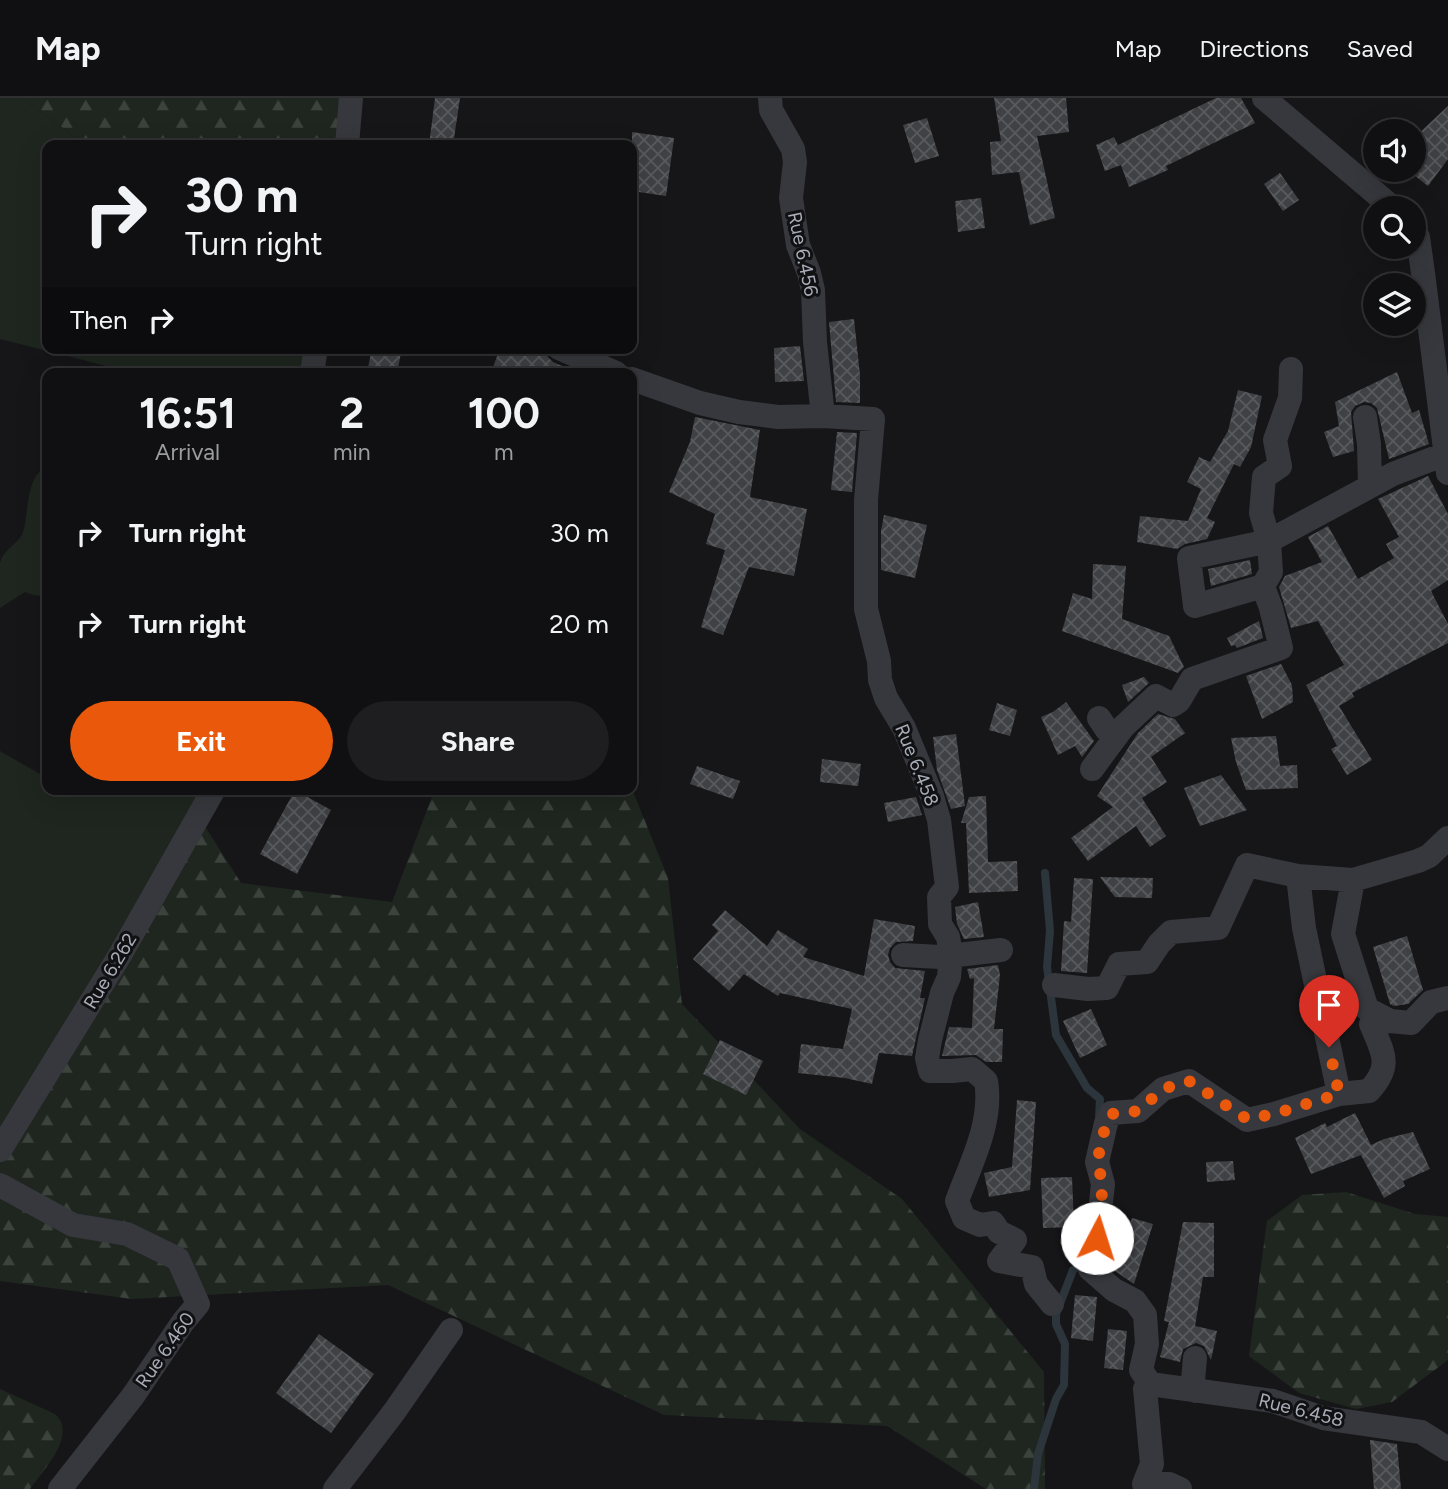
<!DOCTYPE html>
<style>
:root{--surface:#101012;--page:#1e1e20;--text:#f1f3f6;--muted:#9c9d9f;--line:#303032;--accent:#ea580c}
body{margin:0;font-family:Figtree,sans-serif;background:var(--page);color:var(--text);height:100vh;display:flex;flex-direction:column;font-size:26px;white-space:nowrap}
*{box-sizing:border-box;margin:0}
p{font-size:23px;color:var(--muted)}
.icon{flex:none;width:38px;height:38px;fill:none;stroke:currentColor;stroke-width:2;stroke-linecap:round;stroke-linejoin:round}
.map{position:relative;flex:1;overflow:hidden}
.details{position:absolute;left:42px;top:270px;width:595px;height:427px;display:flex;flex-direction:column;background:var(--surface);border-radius:14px;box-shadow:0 7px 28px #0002,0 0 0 2px var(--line)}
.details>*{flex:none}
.top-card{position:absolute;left:42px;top:42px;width:595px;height:214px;border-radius:14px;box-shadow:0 7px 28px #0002,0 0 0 2px var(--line);background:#101012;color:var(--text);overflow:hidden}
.buttons{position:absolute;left:1363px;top:21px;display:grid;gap:14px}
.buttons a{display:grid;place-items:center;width:63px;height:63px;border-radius:50%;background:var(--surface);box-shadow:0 7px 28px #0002,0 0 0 2px var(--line);font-size:35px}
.pin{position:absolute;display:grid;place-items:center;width:60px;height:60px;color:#fff;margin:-72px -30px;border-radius:50% 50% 50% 0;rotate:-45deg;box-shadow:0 0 7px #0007}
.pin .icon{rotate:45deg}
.me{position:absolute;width:77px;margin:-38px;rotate:5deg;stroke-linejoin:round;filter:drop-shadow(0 0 5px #0008)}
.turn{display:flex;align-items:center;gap:24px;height:147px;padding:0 28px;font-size:32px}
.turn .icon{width:91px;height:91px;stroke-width:2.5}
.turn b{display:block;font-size:49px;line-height:60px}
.then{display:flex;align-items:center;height:66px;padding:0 28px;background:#0003;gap:14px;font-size:26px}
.eta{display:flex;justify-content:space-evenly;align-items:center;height:119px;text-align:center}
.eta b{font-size:42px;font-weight:700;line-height:49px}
.primary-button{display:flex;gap:14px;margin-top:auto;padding:14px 28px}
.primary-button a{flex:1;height:80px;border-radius:42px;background:var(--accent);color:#fff;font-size:28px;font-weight:700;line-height:80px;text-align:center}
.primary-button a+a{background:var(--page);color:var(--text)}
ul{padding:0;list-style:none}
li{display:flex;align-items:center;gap:21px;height:91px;padding:0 28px}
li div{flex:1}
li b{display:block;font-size:26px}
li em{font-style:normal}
header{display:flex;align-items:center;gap:42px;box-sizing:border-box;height:98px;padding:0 35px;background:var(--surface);border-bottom:2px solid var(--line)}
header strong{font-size:33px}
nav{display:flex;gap:38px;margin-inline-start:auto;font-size:24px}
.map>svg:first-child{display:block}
.grass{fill:#1e261f}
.forest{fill:url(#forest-firs)}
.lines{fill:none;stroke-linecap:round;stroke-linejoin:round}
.stream{stroke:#2c353c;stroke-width:8}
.building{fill:url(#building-cross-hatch)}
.minor{stroke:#37383d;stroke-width:24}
.route{stroke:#ea580c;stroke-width:12;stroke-dasharray:0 21.6}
.labels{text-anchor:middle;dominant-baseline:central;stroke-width:6;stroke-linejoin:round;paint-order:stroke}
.street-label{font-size:19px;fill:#a8adb8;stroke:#111113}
</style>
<header>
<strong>Map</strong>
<nav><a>Map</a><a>Directions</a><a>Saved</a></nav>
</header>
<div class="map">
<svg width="1448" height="1391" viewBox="0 0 1448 1391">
<defs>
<pattern id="forest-firs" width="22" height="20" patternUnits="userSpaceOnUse" patternTransform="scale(1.75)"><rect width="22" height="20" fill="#1e261f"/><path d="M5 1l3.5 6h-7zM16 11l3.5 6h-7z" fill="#3c433d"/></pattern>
<pattern id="building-cross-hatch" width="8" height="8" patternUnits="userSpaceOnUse" patternTransform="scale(1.75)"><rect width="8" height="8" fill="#404145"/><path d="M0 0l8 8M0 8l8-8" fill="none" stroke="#595a5e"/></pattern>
</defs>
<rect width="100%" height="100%" fill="#161618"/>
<!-- grass -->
<path class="grass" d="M0 0H21L87 47H47V250H314L312 275H134L0 241Z
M47 369V499L33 497 25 494 0 510C0 496 0 479 0 465 4 450 19 446 23 434 29 416 25 377 47 369Z
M0 653 47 680V691H214L0 1052Z"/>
<!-- forest -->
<path class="forest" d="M21 0H351L347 47H87Z
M435 691H632L668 780 682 906 800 1031 902 1101 1044 1274 1045 1391H986L887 1328 664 1317 388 1187 132 1201 0 1183V1052L199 719 241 785 392 804Z
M1346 1094 1415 1116 1448 1119V1262L1392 1304 1356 1311 1299 1295 1249 1258 1267 1123 1302 1097Z
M0 1291 55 1316C78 1337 43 1372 30 1391H0Z"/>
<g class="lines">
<!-- stream -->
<path class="stream" d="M1045 775 1050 833 1047 869 1056 937 1087 990 1100 1001 1099 1019
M1034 1391 1038 1356 1056 1301 1064 1287 1065 1246 1056 1226V1216L1073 1172 1086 1163"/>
</g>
<!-- building -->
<path class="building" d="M435 0H460L453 47H429Z
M994 0H1066L1069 34 1037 38 1055 120 1030 127 1019 74 992 77 990 44 1001 43Z
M1216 0H1241L1255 25 1166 68 1168 72 1129 89 1121 67 1105 73 1096 47 1114 39 1118 47Z
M1448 8V61L1428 88 1414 77V40Z
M927 20 939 58 915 65 903 27Z
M632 34 674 40 666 98 632 93Z
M1280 75 1299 102 1283 113 1264 86Z
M981 100 985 130 958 134 955 103Z
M854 221 860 277V305L836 304 829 224Z
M800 248 804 283 775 284 774 250Z
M372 250H402L397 275H367Z
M500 250H522L546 257 553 264 578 275H491Z
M1397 274 1412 315 1419 312 1429 346 1389 361 1377 310 1371 305 1364 304 1355 308 1351 314 1354 353 1333 359 1324 334 1339 328 1335 304Z
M1238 292 1262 298 1251 349 1240 369 1234 366 1207 420 1215 424 1207 441 1185 446 1177 451 1137 444 1140 418 1188 423 1201 391 1187 384 1199 359 1210 364 1228 333Z
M695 319 760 332 750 399 807 411 794 478 749 469 723 537 701 529 725 452 706 446 715 416 669 394 690 344Z
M837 334 857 335 852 394 831 392Z
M1428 378 1448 416V482L1431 493 1448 526V545L1352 595 1354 599 1339 608 1372 662 1347 677 1331 651 1337 648 1306 587 1344 567 1318 523 1291 530 1279 489 1285 478 1322 464 1308 439 1328 428 1358 481 1394 460 1386 446 1399 439 1378 401Z
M884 417 927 427 915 480 881 472V433Z
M1250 462 1252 476 1211 488 1208 471Z
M1093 466 1126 468 1122 521 1169 538 1184 569 1178 575 1062 533 1073 495 1092 501Z
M1259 523 1263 540 1237 550 1235 547 1231 548 1227 540Z
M1281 566 1292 587 1293 604 1262 621 1246 578Z
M1144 579 1149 585 1128 604 1122 587Z
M1066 604 1094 643 1082 659 1075 648 1058 657 1041 619 1053 614Z
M997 605 1017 612 1010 638 989 632Z
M1158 616 1175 621 1185 635 1151 659 1167 684 1142 700 1166 738 1150 749 1136 728 1088 763 1071 740 1113 709 1097 698 1138 635Z
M956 636 965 708 951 711 937 672 933 639Z
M1276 638 1280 668 1297 667 1298 690 1246 692 1236 664 1231 640Z
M822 661 861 666 858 688 820 684Z
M697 668 740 683 733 701 690 686Z
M1221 677 1247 712 1200 728 1184 690Z
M295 692 331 712 297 776 260 756Z
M986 698 988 764 1017 763 1018 793 969 795 966 725H961L969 699Z
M916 699 922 717 888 724 884 705Z
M1100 779 1153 780 1152 800 1115 799Z
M1074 780 1093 781 1087 875 1061 873 1064 823 1071 824Z
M978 804 984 839 964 841 957 826 955 809Z
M725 812 767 848 778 832 808 851 803 859 864 878 874 821 915 828 913 843 896 844 890 850 888 857 890 864 895 870 925 873 920 900H925L912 958 879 955 872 986 845 980 798 975 801 946 843 951 852 911 780 895 778 898 744 876 729 893 693 861 718 833 712 827Z
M1407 838 1423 892 1408 906 1394 908 1390 906 1373 849Z
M998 867 1000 877 994 931H1003L1002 964H986L976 957 942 958 949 929 972 930 974 880 970 881 967 871Z
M1091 911 1107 947 1080 960 1063 923Z
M720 942 763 963 746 997 703 976Z
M1017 1002 1036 1004 1030 1092 989 1099 984 1075 1012 1069Z
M1355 1015 1371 1047 1384 1041 1413 1034 1430 1071 1403 1083 1405 1088 1384 1100 1361 1057 1311 1076 1295 1040 1325 1025 1327 1029Z
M1233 1063 1235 1082 1207 1084 1206 1064Z
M1072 1079 1074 1129 1043 1130 1041 1080Z
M1132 1120 1153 1126 1134 1186 1115 1173Z
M1183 1124 1214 1125V1179H1203L1195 1228 1217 1233 1211 1262 1204 1248 1196 1245 1183 1251 1180 1264 1160 1259 1169 1224 1164 1223Z
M1075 1197 1097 1199 1093 1243 1071 1240Z
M1108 1231 1127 1233 1123 1272 1104 1270Z
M319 1236 374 1276 331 1335 276 1295Z
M1370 1342 1397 1346 1401 1391H1374Z"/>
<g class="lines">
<!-- minor -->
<path class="minor" d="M770 0 771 12 793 51 795 64 791 100 798 147 809 175 813 192 815 244 823 318
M1264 0 1393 110
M347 47 351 0
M1414 134 1418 139 1423 175 1448 375
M559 250 616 275
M312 275 316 250
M632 281 700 305 739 314 778 319 823 318 873 321 866 402V511L879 563 880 582 886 600 904 630 932 698 939 722 947 789 939 799 940 826 948 839 951 856 949 879 942 895 930 942 927 960 930 973H952L972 971 986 983C993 1024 971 1065 957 1103L964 1120 980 1127 993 1125 999 1134 1015 1142 999 1163 1032 1169 1036 1186 1052 1206
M1365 319 1369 346 1370 387
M1263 488 1195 508 1189 460 1269 443 1393 376 1432 361 1446 359
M1099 620 1107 632 1115 635 1123 629
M1092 671 1123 629 1156 598 1173 607 1179 603 1192 581 1281 550 1271 510 1263 488 1271 474 1269 443 1261 415 1264 379 1280 368 1275 342 1290 300 1291 271
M1353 782 1343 836 1367 911 1390 923
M903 857 940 859 1001 852
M1054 887 1088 891 1107 890 1119 866 1147 864 1159 846 1171 834 1218 830 1247 767 1298 778
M1339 996 1369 993C1393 967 1383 955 1371 926L1390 923 1411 925 1431 904 1448 900
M0 1052 120 857 214 691
M0 1087 73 1127 127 1136 178 1161 198 1206 183 1224 133 1298 60 1391
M1195 1260 1193 1282 1195 1293
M1150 1286 1273 1303 1323 1320 1421 1334 1448 1351
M335 1391 394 1314 451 1232
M1180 1391 1169 1386H1144L1152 1366 1145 1291 1150 1286 1141 1272 1147 1246 1145 1217 1135 1203 1114 1192 1090 1171 1097 1140 1103 1086 1097 1064 1106 1025 1111 1015 1138 1013 1163 991 1189 983 1247 1022 1274 1016 1339 996 1304 830 1298 778 1353 782 1418 763 1429 758 1448 740"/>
</g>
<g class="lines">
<!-- route -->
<path class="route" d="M1097 1140 1103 1086 1097 1064 1106 1025 1111 1016 1138 1013 1163 991 1189 983 1247 1021 1274 1016 1339 996 1329 949"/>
</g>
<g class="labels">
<!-- street labels -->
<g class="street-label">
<text transform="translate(803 156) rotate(78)">Rue 6.456</text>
<text transform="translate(917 667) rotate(68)">Rue 6.458</text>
<text transform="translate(110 873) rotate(-59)">Rue 6.262</text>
<text transform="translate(165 1252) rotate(-55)">Rue 6.460</text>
<text transform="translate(1301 1312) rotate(14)">Rue 6.458</text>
</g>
</g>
</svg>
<div class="buttons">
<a><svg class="icon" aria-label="sound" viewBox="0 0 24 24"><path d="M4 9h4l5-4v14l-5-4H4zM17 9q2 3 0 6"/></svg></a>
<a><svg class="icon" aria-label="search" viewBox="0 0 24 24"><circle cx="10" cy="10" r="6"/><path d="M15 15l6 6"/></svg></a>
<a><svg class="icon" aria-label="layers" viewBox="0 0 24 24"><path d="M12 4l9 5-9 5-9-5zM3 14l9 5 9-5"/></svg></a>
</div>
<div class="pin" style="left:1329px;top:949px;background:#d93025"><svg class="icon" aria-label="arrive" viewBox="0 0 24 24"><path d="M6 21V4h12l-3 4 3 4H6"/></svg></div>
<svg class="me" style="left:1097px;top:1140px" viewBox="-20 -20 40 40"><circle r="19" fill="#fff"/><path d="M0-13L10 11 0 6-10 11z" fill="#ea580c"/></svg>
<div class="top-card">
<div class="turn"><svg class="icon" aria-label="right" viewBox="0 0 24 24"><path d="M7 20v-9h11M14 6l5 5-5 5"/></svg><div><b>30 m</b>Turn right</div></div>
<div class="then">Then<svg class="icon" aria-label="right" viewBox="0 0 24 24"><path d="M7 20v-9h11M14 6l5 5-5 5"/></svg></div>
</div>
<section class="details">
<div class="eta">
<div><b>16:51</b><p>Arrival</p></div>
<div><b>2</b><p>min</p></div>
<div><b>100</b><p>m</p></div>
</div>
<ul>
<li><svg class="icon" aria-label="right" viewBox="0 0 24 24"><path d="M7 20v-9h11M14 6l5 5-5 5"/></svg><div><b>Turn right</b></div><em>30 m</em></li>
<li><svg class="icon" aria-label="right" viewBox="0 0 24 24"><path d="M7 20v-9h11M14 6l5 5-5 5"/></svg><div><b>Turn right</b></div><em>20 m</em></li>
</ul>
<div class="primary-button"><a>Exit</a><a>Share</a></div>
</section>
</div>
